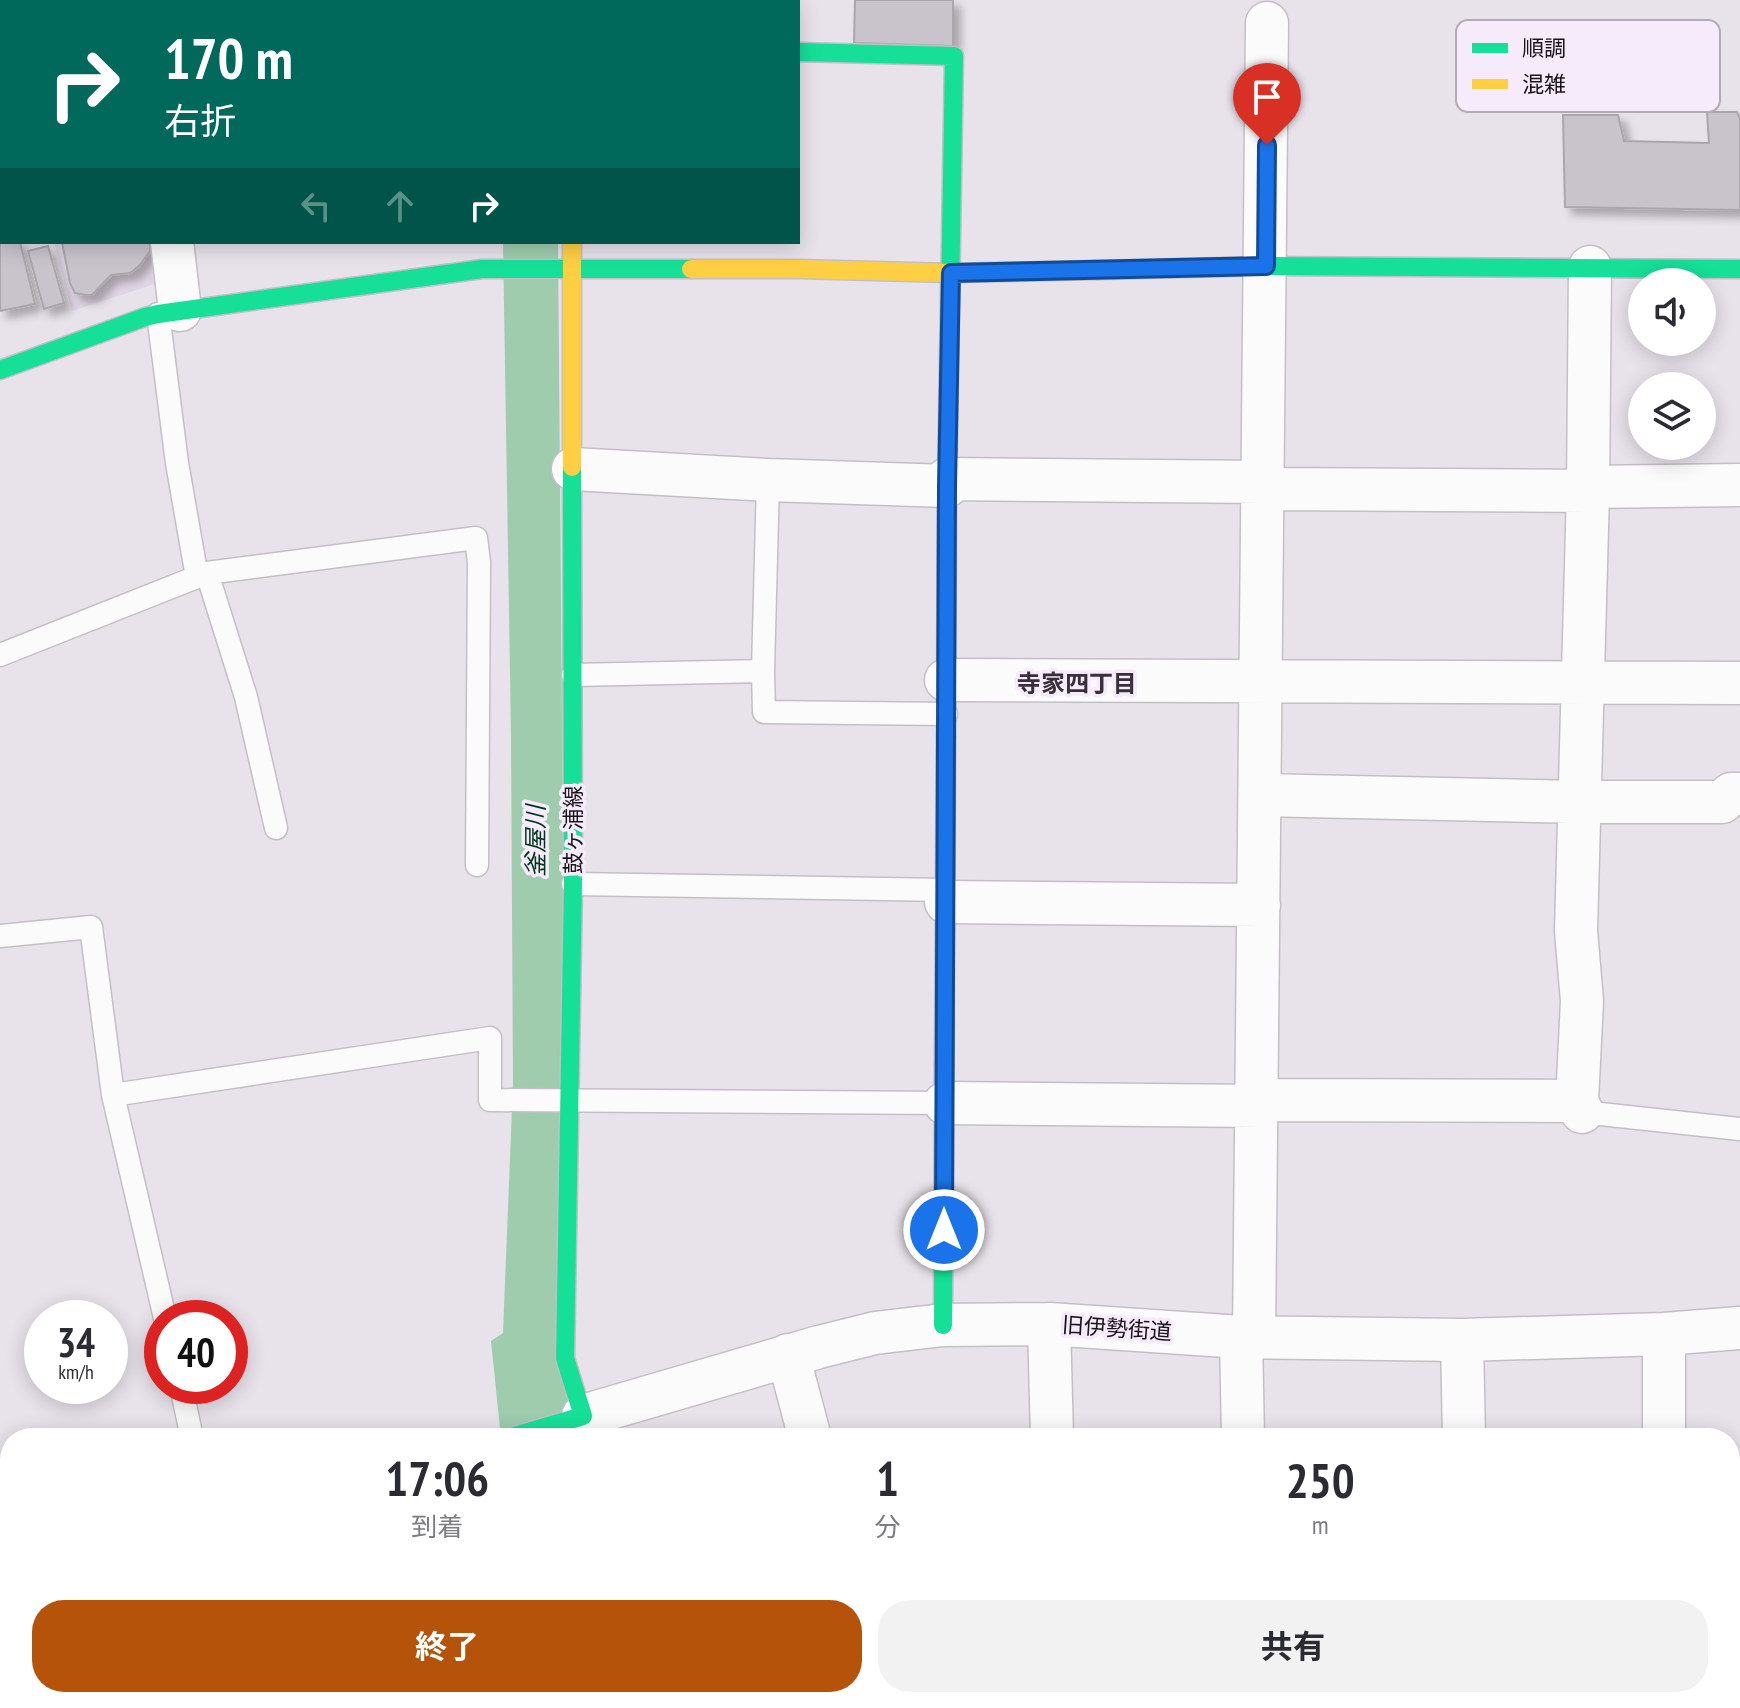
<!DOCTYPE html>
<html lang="ja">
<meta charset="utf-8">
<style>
:root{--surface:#fff;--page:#f2f2f3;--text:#2b2b33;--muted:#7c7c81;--accent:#b45309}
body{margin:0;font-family:"PT Sans Narrow","Noto Sans JP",sans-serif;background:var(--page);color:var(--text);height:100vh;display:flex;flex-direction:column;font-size:30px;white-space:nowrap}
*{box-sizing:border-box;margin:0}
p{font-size:26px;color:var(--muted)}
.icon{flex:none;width:44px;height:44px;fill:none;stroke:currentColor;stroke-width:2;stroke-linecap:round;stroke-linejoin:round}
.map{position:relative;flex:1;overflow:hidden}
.details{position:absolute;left:0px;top:1428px;width:1740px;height:280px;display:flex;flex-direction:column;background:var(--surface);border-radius:32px 32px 0 0;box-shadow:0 4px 20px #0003}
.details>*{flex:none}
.top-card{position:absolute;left:0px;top:0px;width:800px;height:244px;box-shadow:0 4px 20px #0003;background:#00695c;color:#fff;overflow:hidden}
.fabs{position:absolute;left:1628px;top:268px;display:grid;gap:16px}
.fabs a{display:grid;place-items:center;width:88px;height:88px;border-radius:50%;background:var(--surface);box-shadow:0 4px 20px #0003;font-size:40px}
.speed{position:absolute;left:24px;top:1300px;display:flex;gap:16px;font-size:40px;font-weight:700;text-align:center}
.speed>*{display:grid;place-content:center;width:104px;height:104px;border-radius:50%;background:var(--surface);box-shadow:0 4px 20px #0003;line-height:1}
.speed small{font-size:20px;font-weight:400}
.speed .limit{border:12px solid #d22;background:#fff;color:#111}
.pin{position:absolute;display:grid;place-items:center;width:68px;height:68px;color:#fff;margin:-82px -34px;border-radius:50% 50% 50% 0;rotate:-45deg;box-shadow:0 0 8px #0007}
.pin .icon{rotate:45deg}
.me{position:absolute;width:88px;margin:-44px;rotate:0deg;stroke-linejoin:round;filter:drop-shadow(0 0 6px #0008)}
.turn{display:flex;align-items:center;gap:28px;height:168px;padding:0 32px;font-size:36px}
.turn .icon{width:104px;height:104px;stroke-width:2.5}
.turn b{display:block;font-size:56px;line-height:68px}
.lanes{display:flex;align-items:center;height:76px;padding:0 32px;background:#0003;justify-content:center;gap:40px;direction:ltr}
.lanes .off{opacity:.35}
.eta{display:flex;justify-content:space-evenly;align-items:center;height:136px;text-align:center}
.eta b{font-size:48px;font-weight:700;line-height:56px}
.primary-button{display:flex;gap:16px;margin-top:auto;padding:16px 32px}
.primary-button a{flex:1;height:92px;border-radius:32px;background:var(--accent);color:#fff;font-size:32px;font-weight:700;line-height:92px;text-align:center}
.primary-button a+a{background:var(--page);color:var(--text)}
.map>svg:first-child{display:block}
.built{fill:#e0d5e4}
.water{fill:#9eccad}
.building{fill:#c9c4cb;stroke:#aaa6ac;stroke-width:2;filter:url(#shadow)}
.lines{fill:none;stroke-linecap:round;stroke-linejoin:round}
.lane-casing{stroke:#c4bfc5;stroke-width:25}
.street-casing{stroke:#c4bfc5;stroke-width:45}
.fast-casing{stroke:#c4bfc5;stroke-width:21}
.slow-casing{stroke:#c4bfc5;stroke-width:21}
.lane{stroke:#fcfbfc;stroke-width:22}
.street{stroke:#fcfbfc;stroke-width:42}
.fast{stroke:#16e098;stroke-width:18}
.slow{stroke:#ffcf43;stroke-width:18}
.route-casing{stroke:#114b97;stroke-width:20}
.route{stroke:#1a73e8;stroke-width:14}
.labels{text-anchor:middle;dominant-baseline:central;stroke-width:7;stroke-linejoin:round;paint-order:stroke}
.street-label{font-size:22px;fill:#181419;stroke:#f6ebfa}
.neighbourhood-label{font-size:24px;font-weight:bold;fill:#382f3b;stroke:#f6ebfa}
.water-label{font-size:24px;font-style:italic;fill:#003619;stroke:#f6ebfa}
.key{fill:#f6ebfa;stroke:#b3aab6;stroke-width:2}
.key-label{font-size:22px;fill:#181419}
</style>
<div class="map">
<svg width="1740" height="1708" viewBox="0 0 1740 1708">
<defs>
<filter id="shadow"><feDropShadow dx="7" dy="7" stdDeviation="4" flood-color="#0004"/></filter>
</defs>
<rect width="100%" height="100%" fill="#e8e2ea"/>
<!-- built -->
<path class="built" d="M54 242H155L161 282 72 311Z"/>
<!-- water -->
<path class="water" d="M503 242H558L568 1438H501L491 1341 503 1333 513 1083 511 735Z
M565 1698H648L650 1708H568Z"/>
<!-- building -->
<path class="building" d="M0 0H79L80 2H2V17H0Z
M112 0H230V2H112Z
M247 0H346V2H247Z
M855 0H953V46L854 43Z
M1707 112H1737L1740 118V210L1565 207 1563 115H1618L1624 141 1709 143Z
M2 240V242H20L35 304 0 311V241Z
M62 242H150V251L139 266 130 273 111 275 92 295H86L75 293 70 283Z
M48 246 64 303 44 309 28 251Z
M10 1580V1635L0 1637V1581Z
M10 1646V1698H34L0 1703V1647Z
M103 1698H150L152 1708H105Z
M312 1698H373L376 1708H315Z"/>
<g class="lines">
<!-- lane casing -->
<g class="lane-casing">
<path id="lane" d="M158 314 177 463 197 577
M768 480 763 671 764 712 946 714
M207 573 246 697 276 828
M0 655 207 573 476 538 479 562 477 865
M573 675 763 671
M573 884 946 890
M0 936 91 927 113 1095 165 1318
M113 1095 490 1038V1100L945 1103
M1582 1112 1740 1129
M181 1386 192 1438"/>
</g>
<!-- street casing -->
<g class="street-casing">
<path id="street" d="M172 242 180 310
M573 469 768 480 947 486
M947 479 1263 482
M1588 487 1740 485
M1263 489 1588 491
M946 680 1740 683
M1261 795 1579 802H1722L1731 794H1740
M946 902 1259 905
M1258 1100 1577 1101 1582 1112
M1577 1101 1582 1001 1576 931 1588 491 1590 267
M945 1103 1258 1106
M1049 1324 1052 1438
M1664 1334V1438
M1241 1337 1243 1438
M1254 1337 1267 23
M1462 1340 1464 1438
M788 1355 810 1438
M583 1416 819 1347 875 1333 943 1325 1049 1324 1241 1337 1462 1340 1664 1334 1740 1328
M1730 1531 1740 1532
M0 1560 10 1558
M684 1698 687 1708
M877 1698 880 1708
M1058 1698 1059 1708
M1250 1698V1708
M1468 1698V1708
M1668 1698V1708"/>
</g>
<!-- fast casing -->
<g class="fast-casing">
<path id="fast" d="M575 0V2
M798 52 954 56 947 486 946 737
M1097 270 1266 266 1740 269
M0 370 145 317 158 314 482 269H691
M943 1325 944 1065
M508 1438 583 1416 565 1358 573 884 572 467
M538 1698 541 1708"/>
</g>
<!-- slow casing -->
<g class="slow-casing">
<path id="slow" d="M572 242V467
M691 269H798L951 273 1097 270
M944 1065 946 737"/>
</g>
<!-- lane -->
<use href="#lane" class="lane"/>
<!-- street -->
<use href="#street" class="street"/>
<!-- fast -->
<use href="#fast" class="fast"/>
<!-- slow -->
<use href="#slow" class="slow"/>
</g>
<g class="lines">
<!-- route casing -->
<g class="route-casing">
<path id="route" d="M944 1230 947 486 951 273 1266 266 1267 145"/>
</g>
<!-- route -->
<use href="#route" class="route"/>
</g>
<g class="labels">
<!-- street labels -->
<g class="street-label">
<text transform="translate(573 830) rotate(-90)">鼓ヶ浦線</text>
<text transform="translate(1117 1328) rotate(4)">旧伊勢街道</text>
</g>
<!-- neighbourhood labels -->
<g class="neighbourhood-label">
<text x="1077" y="683">寺家四丁目</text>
</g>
<!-- water labels -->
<g class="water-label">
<text transform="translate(535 841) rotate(-90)">釜屋川</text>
</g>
</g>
<!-- legend -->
<rect x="1456" y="20" width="264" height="92" rx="12" class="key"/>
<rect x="1472" y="43" width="36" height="10" fill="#16e098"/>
<rect x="1472" y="79" width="36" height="10" fill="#ffcf43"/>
<g class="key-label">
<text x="1522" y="56">順調</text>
<text x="1522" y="92">混雑</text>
</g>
</svg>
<div class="fabs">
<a><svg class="icon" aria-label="sound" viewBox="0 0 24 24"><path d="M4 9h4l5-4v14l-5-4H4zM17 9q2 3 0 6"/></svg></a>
<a><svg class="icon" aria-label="layers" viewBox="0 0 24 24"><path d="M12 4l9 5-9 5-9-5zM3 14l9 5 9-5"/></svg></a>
</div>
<div class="speed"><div>34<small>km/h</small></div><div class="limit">40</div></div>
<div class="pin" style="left:1267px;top:145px;background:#d93025"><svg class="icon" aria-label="arrive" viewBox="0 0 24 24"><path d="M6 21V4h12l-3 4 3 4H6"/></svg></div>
<svg class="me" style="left:944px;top:1230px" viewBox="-20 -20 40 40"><circle r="17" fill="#1a73e8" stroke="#fff" stroke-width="3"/><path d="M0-11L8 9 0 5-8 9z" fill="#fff"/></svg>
<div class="top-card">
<div class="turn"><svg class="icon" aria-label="right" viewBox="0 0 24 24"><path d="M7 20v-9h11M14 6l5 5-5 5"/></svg><div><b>170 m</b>右折</div></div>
<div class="lanes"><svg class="icon off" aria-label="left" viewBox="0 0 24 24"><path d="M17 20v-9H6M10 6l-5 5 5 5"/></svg><svg class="icon off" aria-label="ahead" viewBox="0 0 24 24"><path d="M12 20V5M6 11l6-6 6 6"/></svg><svg class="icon" aria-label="right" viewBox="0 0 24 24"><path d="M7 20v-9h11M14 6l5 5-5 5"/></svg></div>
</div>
<section class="details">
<div class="eta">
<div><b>17:06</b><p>到着</p></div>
<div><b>1</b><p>分</p></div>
<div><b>250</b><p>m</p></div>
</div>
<div class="primary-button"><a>終了</a><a>共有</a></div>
</section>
</div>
